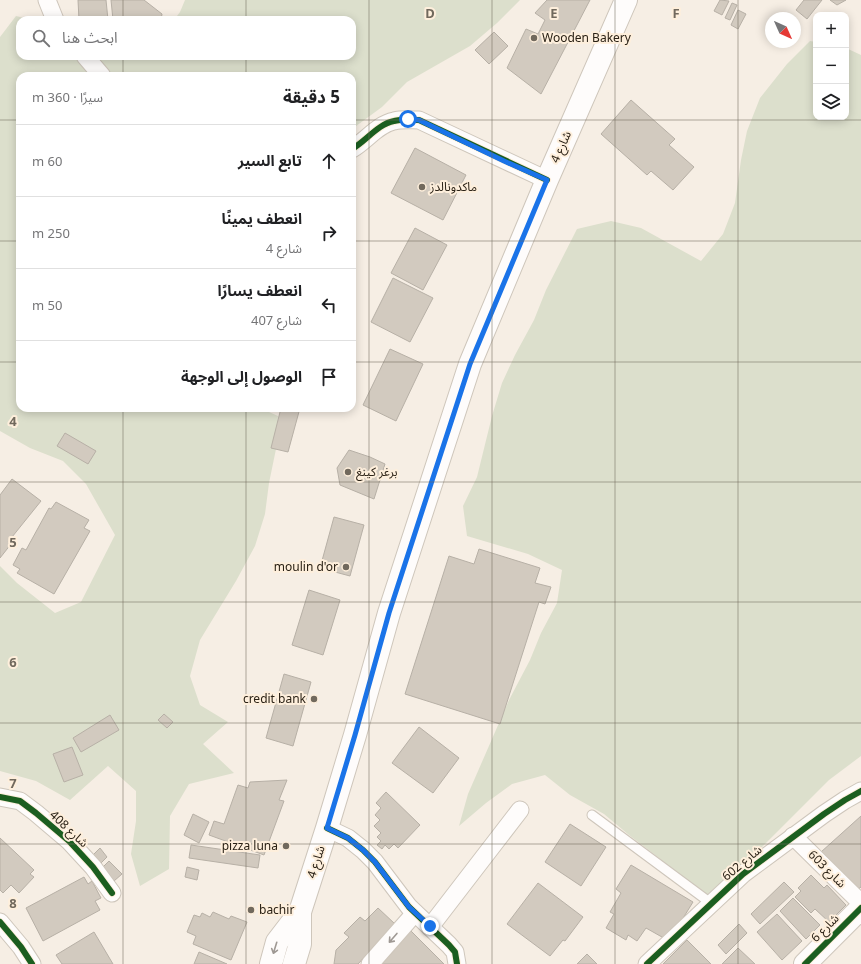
<!DOCTYPE html>
<html lang="ar">
<head>
<meta charset="utf-8">
<style>
  body { margin:0; font-family:"Noto Sans","Noto Sans Arabic",sans-serif; background:#f2f2f2; color:#202124; direction:rtl }
  .controls { position:absolute; right:12px; top:12px; display:grid; overflow:hidden; border-radius:8px; box-shadow:0 2px 10px #0003 }
  .controls button { width:36px; height:36px; display:grid; place-items:center; padding:0; border:0; border-bottom:1px solid #e0e0e0; background:#fff; color:#202124; font:20px sans-serif }
  .compass { position:absolute; left:765px; top:12px; width:36px; height:36px; border-radius:50%; background:#fff; box-shadow:0 2px 10px #0003; rotate:135deg }
  .stop { position:absolute; width:12px; height:12px; margin:-9px; border:3px solid #1a73e8; border-radius:50%; background:#fff }
  .stop.end { background:#1a73e8; border-color:#fff; box-shadow:0 1px 4px #0008 }
  .list { margin:0; padding:0; list-style:none }
  h2 { display:flex; justify-content:space-between; align-items:center; height:52px; margin:0; padding:0 16px; font-size:17px }
  h2 small { font-size:13px; font-weight:400; color:#757577 }
  .list li { display:grid; grid-template-columns:26px 1fr auto; gap:12px; align-items:center; box-sizing:border-box; height:72px; padding:0 16px; border-top:1px solid #e0e0e0 }
  .list b { display:block; font-size:15px; white-space:nowrap }
  .list p { margin:0; font-size:13px; white-space:nowrap; color:#757577 }
  .list em { font-size:13px; font-style:normal; color:#757577 }
  .icon { flex:none; width:22px; height:22px; fill:none; stroke:currentColor; stroke-width:2; stroke-linecap:round; stroke-linejoin:round }
  .map { position:relative; flex:none; width:861px; height:964px; overflow:hidden; direction:ltr }
  .search { position:absolute; background:#fff; box-shadow:0 2px 10px #0003; left:16px; top:16px; width:340px; height:44px; display:flex; align-items:center; gap:10px; box-sizing:border-box; padding:0 14px; border-radius:12px; color:#757577; font-size:15px }
  .panel { position:absolute; background:#fff; box-shadow:0 2px 10px #0003; left:16px; top:72px; width:340px; height:340px; border-radius:12px; direction:rtl }
  .map>svg:first-child { display:block }
</style>
</head>
<body>
<div class="map">
<svg width="861" height="964" viewBox="0 0 861 964">
  <rect width="100%" height="100%" fill="#f6eee4"/>
  <!-- green -->
  <g fill="#dcdfcc">
    <path d="M185,0h335l-23,23 -27,23 -63,36 -25,25 -30,22v-53h-332v332h240l18,8 -2,33 -7,34 -4,31 -10,32 -19,35 -36,59 -10,36 10,29 28,17 -25,22 31,29 -45,11 -19,32 -1,53 -29,17 -9,-32 5,-33v-30l-28,-25 -38,34 -34,-19 -36,-10v-205l17,17 38,30 26,-11 34,-67 -29,-51 -23,-23 -33,-13 -30,-17v-394l16,-21 16,4h-12v36h332v-36h-178l6,-8z"/>
    <path d="M810,41l6,1v75h30v-69l15,7v701l-32,24 -118,118 -27,-15 -25,-25 -30,-23 -25,-21 -34,-19 -25,-20 -33,9 -26,19 -27,23 9,-32 41,-94 21,-40 11,-27 16,-30 5,-33 -34,-16 -61,-18 -4,-30 14,-29 15,-61 10,-33 13,-28 19,-35 12,-30 31,-61 34,-8 30,7 60,33 22,-27 12,-31 6,-43 6,-29 13,-33 27,-34z"/>
  </g>
  <!-- building -->
  <g fill="#d2cabf" stroke="#b7b0a6">
    <path d="M78,0h28l2,20h-29z"/>
    <path d="M111,0h33l18,14 -1,6h-48z"/>
    <path d="M547,0h43l-49,94 -34,-26 19,-39 12,5 7,-14 -10,-7z"/>
    <path d="M720,0l9,1 -7,14 -8,-4z"/>
    <path d="M804,0h18l-15,19 -11,-9z"/>
    <path d="M830,0h16l-9,5z"/>
    <path d="M732,3l5,2 -7,15 -5,-2z"/>
    <path d="M738,10l8,4 -8,15 -7,-4z"/>
    <path d="M494,32l14,14 -19,18 -14,-14z"/>
    <path d="M631,100l44,39 -6,6 25,22 -21,23 -22,-19 -4,4 -46,-41z"/>
    <path d="M415,148l51,27 -23,45 -52,-27z"/>
    <path d="M415,228l32,17 -24,45 -32,-17z"/>
    <path d="M393,278l40,20 -23,44 -39,-20z"/>
    <path d="M390,349l33,15 -27,57 -33,-16z"/>
    <path d="M281,408h19l-12,44 -17,-4z"/>
    <path d="M65,433l31,18 -8,13 -31,-18z"/>
    <path d="M349,450l21,7 15,7 -11,35 -34,-14 -3,-17z"/>
    <path d="M12,479l29,22 -33,41 3,2 -11,14v-63z"/>
    <path d="M56,502l33,18 -5,8 6,3 -36,63 -37,-21 3,-4 -7,-4 9,-17 4,2 23,-42 2,1z"/>
    <path d="M334,517l30,8 -14,51 -30,-8z"/>
    <path d="M479,549l61,19 -5,15 16,4 -6,17 -6,-2 -39,122 -95,-30 44,-138 25,8z"/>
    <path d="M309,590l31,10 -17,55 -31,-10z"/>
    <path d="M284,674l27,8 -18,64 -27,-8z"/>
    <path d="M164,714l9,8 -6,6 -9,-8z"/>
    <path d="M110,715l9,15 -38,22 -8,-14z"/>
    <path d="M419,727l40,31 -26,35 -41,-30z"/>
    <path d="M72,747l11,28 -19,7 -11,-28z"/>
    <path d="M287,780l-8,20 5,1 -20,54 -55,-20 5,-14 10,3 14,-39 10,3 2,-6z"/>
    <path d="M386,792l34,33 -22,23 -4,-4 -5,5 -4,-4 -3,4 -5,-4 4,-4 -4,-4 4,-4 -7,-7 6,-6 -5,-5 6,-7 -5,-5z"/>
    <path d="M193,814l16,8 -10,21 -15,-8z"/>
    <path d="M861,816v71l-5,4 -35,-39z"/>
    <path d="M570,824l36,23 -25,39 -36,-24z"/>
    <path d="M0,838l34,32 -4,4 4,3 -15,16 -8,-8 -8,8 -3,-3z"/>
    <path d="M191,845l69,10 -2,13 -69,-10z"/>
    <path d="M100,848l7,9 -6,6 -8,-8z"/>
    <path d="M109,861l13,13 -8,7 -13,-12z"/>
    <path d="M631,865l62,37 -24,39 -23,-13 -9,13 -9,-6 -2,5 -20,-12 8,-14 -4,-2 11,-19 -5,-4z"/>
    <path d="M187,867l12,3 -2,10 -12,-3z"/>
    <path d="M811,875l13,13 3,-3 19,20 -17,17 -14,-13 -4,4 -16,-16 6,-6 -3,-3z"/>
    <path d="M84,877l4,7 4,-3 9,17 -6,3 5,9 -57,31 -17,-33z"/>
    <path d="M784,882l10,10 -34,32 -9,-10z"/>
    <path d="M538,883l45,34 -18,24 -2,-1 -13,16 -43,-32z"/>
    <path d="M793,898l27,27 -14,14 -26,-28z"/>
    <path d="M378,908l17,16 -37,40h-24l2,-14 13,-13 -5,-4 16,-16 5,4z"/>
    <path d="M213,912l16,7 2,-3 16,6 -16,38 -38,-16 3,-8 -9,-4 7,-17 6,2 2,-4 8,4z"/>
    <path d="M777,914l25,27 -20,19 -25,-28z"/>
    <path d="M739,924l8,9 -21,21 -8,-9z"/>
    <path d="M409,929l35,35h-69z"/>
    <path d="M94,932l19,32h-51l-6,-9z"/>
    <path d="M687,940l24,24h-48z"/>
    <path d="M738,948l17,16h-33z"/>
    <path d="M199,952l28,12h-33z"/>
    <path d="M587,954l10,10h-20z"/>
  </g>
  <g fill="none" stroke-linecap="round" stroke-linejoin="round">
    <defs>
      <path id="service" d="M592,815l120,89"/>
      <g id="minor">
        <path d="M47,0l8,20"/>
        <path d="M85,56l17,20"/>
        <path d="M352,149c14,-8 26,-25 42,-28 8,-2 17,-1 25,-1l128,60"/>
        <path d="M0,797l20,4 16,12 33,28 24,26 19,26"/>
        <path d="M327,828l21,10 15,12 12,12 34,45 40,38 6,7 2,12"/>
        <path d="M793,836l68,67"/>
        <path d="M0,922l21,25 11,17"/>
        <path d="M430,927l90,-117"/>
        <path d="M370,964l45,-51"/>
        <path d="M647,964l96,-90 81,-60 21,-14 16,-9"/>
      </g>
      <path id="tertiary" d="M805,964l56,-56"/>
      <g id="secondary">
        <path d="M271,964l6,-22 23,-30"/>
        <path d="M294,964l6,-20v-32l27,-84 28,-93 34,-122 81,-249 77,-184 79,-180"/>
      </g>
    </defs>
    <!-- service casing -->
    <use href="#service" stroke="#cec6bb" stroke-width="11"/>
    <!-- minor casing -->
    <use href="#minor" stroke="#cec6bb" stroke-width="19"/>
    <!-- tertiary casing -->
    <use href="#tertiary" stroke="#cec6bb" stroke-width="24"/>
    <!-- secondary casing -->
    <use href="#secondary" stroke="#cec6bb" stroke-width="24"/>
    <!-- service -->
    <use href="#service" stroke="#fefcfb" stroke-width="9"/>
    <!-- minor -->
    <use href="#minor" stroke="#fefcfb" stroke-width="17"/>
    <!-- tertiary -->
    <use href="#tertiary" stroke="#fefcfb" stroke-width="22"/>
    <!-- secondary -->
    <use href="#secondary" stroke="#fefcfb" stroke-width="22"/>
    <defs>
      <g id="cycleway">
        <path d="M352,149c14,-8 26,-25 42,-28 8,-2 17,-1 25,-1l128,60"/>
        <path d="M0,797l20,4 16,12 33,28 24,26 19,26"/>
        <path d="M327,828l21,10 15,12 12,12 34,45 40,38 6,7 2,12"/>
        <path d="M0,922l21,25 11,17"/>
        <path d="M647,964l96,-90 81,-60 21,-14 16,-9"/>
        <path d="M805,964l56,-56"/>
      </g>
    </defs>
    <!-- cycleway casing -->
    <use href="#cycleway" stroke="#feefdc" stroke-width="8"/>
    <!-- cycleway -->
    <use href="#cycleway" stroke="#1b5e20" stroke-width="6"/>
  </g>
  <!-- one-way arrows -->
  <defs><path id="oneway-shaft" d="M-6 0H5M1.5-3L5.5 0L1.5 3" fill="none" stroke-width="1.6" stroke-linecap="round" stroke-linejoin="round"/></defs>
  <g stroke="#9f9994">
    <use href="#oneway-shaft" transform="translate(393 938) rotate(131)"/>
    <use href="#oneway-shaft" transform="translate(275 948) rotate(107)"/>
  </g>
  <g fill="none" stroke-linecap="round" stroke-linejoin="round">
    <!-- route -->
    <path stroke="#1a73e8" stroke-width="5" d="M408,119l11,1 85,41 43,19 -77,184 -81,249 -34,122 -28,93 21,10 15,12 12,12 34,45 21,19"/>
  </g>
  <!-- grid -->
  <path fill="none" stroke="#71695d" stroke-width="1" stroke-opacity="0.55" d="M123,0v20M246,0v20M369,0v964M492,0v964M615,0v964M738,0v964M123,56v20M246,56v20M0,120h20M352,120h509M0,241h20M352,241h509M0,362h20M352,362h509M123,408v556M246,408v556M0,482h861M0,602h861M0,723h861M0,844h861"/>
  <!-- markers -->
  <g fill="#71695d" stroke="#feefdc" stroke-width="1.5">
    <circle cx="534" cy="38" r="4"/>
    <circle cx="422" cy="187" r="4"/>
    <circle cx="348" cy="472" r="4"/>
    <circle cx="346" cy="567" r="4"/>
    <circle cx="314" cy="699" r="4"/>
    <circle cx="286" cy="846" r="4"/>
    <circle cx="251" cy="910" r="4"/>
  </g>
  <g text-anchor="middle" stroke-width="4" stroke-linejoin="round" paint-order="stroke">
    <!-- poi labels -->
    <g font-size="12" fill="#2a2115" stroke="#feefdc" text-anchor="start">
      <text x="542" y="42">Wooden Bakery</text>
      <text x="430" y="191">ماكدونالدز</text>
      <text x="356" y="476">برغر كينغ</text>
      <text x="338" y="571" text-anchor="end">moulin d'or</text>
      <text x="306" y="703" text-anchor="end">credit bank</text>
      <text x="278" y="850" text-anchor="end">pizza luna</text>
      <text x="259" y="914">bachir</text>
    </g>
    <!-- street labels -->
    <g font-size="12" fill="#2a2115" stroke="#feefdc">
      <text transform="translate(561 147) rotate(-66)" y="4">شارع 4</text>
      <text transform="translate(69 829) rotate(43)" y="4">شارع 408</text>
      <text transform="translate(316 862) rotate(-72)" y="4">شارع 4</text>
      <text transform="translate(742 863) rotate(-40)" y="4">شارع 602</text>
      <text transform="translate(827 869) rotate(45)" y="4">شارع 603</text>
      <text transform="translate(825 928) rotate(-45)" y="4">شارع 6</text>
    </g>
  </g>
  <g font-size="13" text-anchor="middle" font-weight="bold" fill="#71695d" stroke="#feefdc" stroke-width="4" stroke-linejoin="round" paint-order="stroke">
    <text x="430" y="18">D</text>
    <text x="554" y="18">E</text>
    <text x="676" y="18">F</text>
    <text x="13" y="426">4</text>
    <text x="13" y="547">5</text>
    <text x="13" y="667">6</text>
    <text x="13" y="788">7</text>
    <text x="13" y="908">8</text>
  </g>
</svg>
<div class="controls">
<button>+</button>
<button>−</button>
<button><svg class="icon" aria-label="layers" viewBox="0 0 24 24"><path d="M12 4l9 5-9 5-9-5zM3 14l9 5 9-5"/></svg></button>
</div>
<svg class="compass" viewBox="-18 -18 36 36"><path d="M0-13l5 13h-10z" fill="#e53935"/><path d="M0 13l5-13h-10z" fill="#757577"/></svg>
<div class="stop" style="left:408px;top:119px"></div>
<div class="stop end" style="left:430px;top:926px"></div>
<div class="search"><svg class="icon" aria-label="search" viewBox="0 0 24 24"><circle cx="10" cy="10" r="6"/><path d="M15 15l6 6"/></svg>ابحث هنا</div>
<section class="panel">
<h2>5 دقيقة<small>سيرًا · 360 m</small></h2>
<ul class="list">
<li><svg class="icon" aria-label="ahead" viewBox="0 0 24 24"><path d="M12 20V5M6 11l6-6 6 6"/></svg><div><b>تابع السير</b></div><em>60 m</em></li>
<li><svg class="icon" aria-label="right" viewBox="0 0 24 24"><path d="M7 20v-9h11M14 6l5 5-5 5"/></svg><div><b>انعطف يمينًا</b><p>شارع 4</p></div><em>250 m</em></li>
<li><svg class="icon" aria-label="left" viewBox="0 0 24 24"><path d="M17 20v-9H6M10 6l-5 5 5 5"/></svg><div><b>انعطف يسارًا</b><p>شارع 407</p></div><em>50 m</em></li>
<li><svg class="icon" aria-label="arrive" viewBox="0 0 24 24"><path d="M6 21V4h12l-3 4 3 4H6"/></svg><div><b>الوصول إلى الوجهة</b></div></li>
</ul>
</section>
</div>
</body>
</html>
